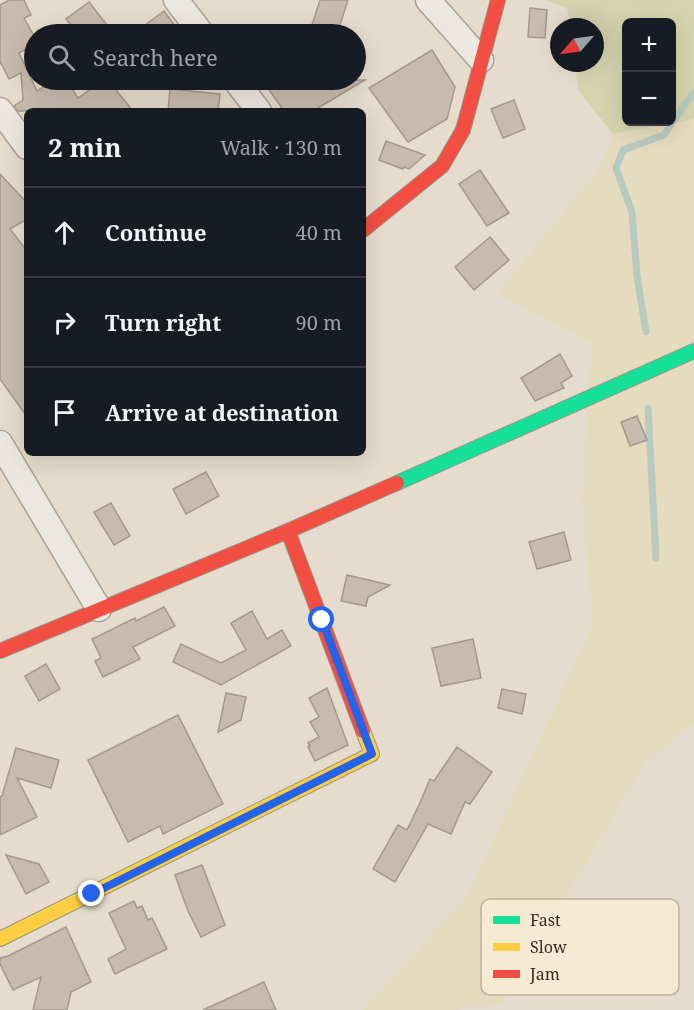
<!DOCTYPE html>
<html lang="en">
<head>
<meta charset="utf-8">
<style>
  body { margin:0; font-family:"Noto Serif",serif; background:#20242c; color:#f1f3f6 }
  .controls { position:absolute; right:18px; top:18px; display:grid; overflow:hidden; border-radius:9px; box-shadow:0 6px 24px #0002 }
  .controls button { width:54px; height:54px; display:grid; place-items:center; padding:0; border:0; border-bottom:2px solid #363941; background:#171b24; color:#f1f3f6; font:30px sans-serif }
  .compass { position:absolute; left:550px; top:18px; width:54px; height:54px; border-radius:50%; background:#171b24; box-shadow:0 6px 24px #0002; rotate:242deg }
  .stop { position:absolute; width:18px; height:18px; margin:-14px; border:4px solid #2563eb; border-radius:50%; background:#fff }
  .stop.end { background:#2563eb; border-color:#fff; box-shadow:0 2px 6px #0008 }
  .list { margin:0; padding:0; list-style:none }
  h2 { display:flex; justify-content:space-between; align-items:center; height:78px; margin:0; padding:0 24px; font-size:26px }
  h2 small { font-size:20px; font-weight:400; color:#9ea1a6 }
  .list li { display:grid; grid-template-columns:39px 1fr auto; gap:18px; align-items:center; box-sizing:border-box; height:90px; padding:0 24px; border-top:2px solid #363941 }
  .list b { display:block; font-size:22px; white-space:nowrap }
  .list em { font-size:20px; font-style:normal; color:#9ea1a6 }
  .icon { flex:none; width:33px; height:33px; fill:none; stroke:currentColor; stroke-width:2; stroke-linecap:round; stroke-linejoin:round }
  .map { position:relative; flex:none; width:694px; height:1010px; overflow:hidden }
  .search { position:absolute; background:#171b24; box-shadow:0 6px 24px #0002; left:24px; top:24px; width:342px; height:66px; display:flex; align-items:center; gap:15px; box-sizing:border-box; padding:0 21px; border-radius:33px; color:#9ea1a6; font-size:22px }
  .panel { position:absolute; background:#171b24; box-shadow:0 6px 24px #0002; left:24px; top:108px; width:342px; height:348px; border-radius:9px }
  .map>svg:first-child { display:block }
</style>
</head>
<body>
<div class="map">
<svg width="694" height="1010" viewBox="0 0 694 1010">
  <rect width="100%" height="100%" fill="#e5dccd"/>
  <!-- farmland -->
  <path fill="#e5dbbe" d="M694,119v604l-50,41 -142,240 -39,4 -3,2h-98l104,-111 127,-274 -11,-127 10,-155 -94,-50 102,-125 13,-34z"/>
  <!-- green -->
  <path fill="#d6d4af" fill-rule="evenodd" d="M546,0h148v119l-81,15 -35,-44 -3,-27h20v-36h-25l-3,-19zM626,22h46v100h-46z"/>
  <g fill="none" stroke-linecap="round" stroke-linejoin="round">
    <!-- stream -->
    <g stroke="#b9cabe" stroke-width="7">
      <path d="M646,332l-9,-56 -5,-64 -16,-44 7,-18 41,-15 30,-43"/>
      <path d="M648,408l8,150"/>
    </g>
  </g>
  <!-- building -->
  <g fill="#c9baae" stroke="#a5988c" stroke-width="1.5">
    <path d="M9,0h15l7,15 -7,3 10,18v9l-15,8 18,38 17,-11h12l12,18 25,-18h5l25,31h-115l-4,-5 9,-6 -2,-27 -12,6 -8,-16 -1,1v-59z"/>
    <path d="M320,0h28l-11,34h-28z"/>
    <path d="M89,2l25,32h-36l-12,-15z"/>
    <path d="M530,8l17,2 -2,28 -17,-1z"/>
    <path d="M164,11l11,15 -12,8h-30z"/>
    <path d="M432,50l23,37 -8,32 -39,23 -39,-54z"/>
    <path d="M262,80h103l-52,31h-29z"/>
    <path d="M170,89l50,5 -2,17h-50z"/>
    <path d="M514,100l11,29 -22,9 -12,-29z"/>
    <path d="M386,141l39,14 -16,14 -5,-2 -1,2 -24,-9z"/>
    <path d="M480,170l29,43 -22,13 -28,-42z"/>
    <path d="M0,174l27,29v16l-17,10 17,22v166l-27,-38z"/>
    <path d="M490,237l19,23 -35,30 -19,-23z"/>
    <path d="M560,354l12,22 -11,7 3,5 -29,13 -14,-23z"/>
    <path d="M637,416l10,24 -17,6 -9,-24z"/>
    <path d="M206,472l13,24 -33,18 -13,-25z"/>
    <path d="M111,503l19,33 -16,9 -20,-33z"/>
    <path d="M564,532l7,28 -34,9 -8,-27z"/>
    <path d="M347,575l43,10 -22,12 -2,9 -25,-5z"/>
    <path d="M164,607l11,19 -42,21 7,12 -37,18 -8,-16 6,-3 -9,-19 43,-21 1,3z"/>
    <path d="M252,611l15,28 15,-9 9,16 -70,39 -48,-23 8,-18 40,19 25,-13 -15,-27z"/>
    <path d="M473,639l8,39 -40,8 -9,-38z"/>
    <path d="M46,664l14,25 -21,12 -14,-25z"/>
    <path d="M327,688l21,57 -33,16 -7,-14 2,-1 -2,-3 11,-6 -9,-15 9,-5 -10,-19z"/>
    <path d="M502,689l24,5 -4,20 -24,-6z"/>
    <path d="M226,693l20,4 -5,23 -23,12z"/>
    <path d="M178,715l45,89 -60,30 -3,-8 -32,16 -40,-82z"/>
    <path d="M457,747l35,25 -22,32 -5,-2 -14,32 -23,-10 -33,58 -22,-13 25,-44 9,5 12,-25 11,-26 4,2z"/>
    <path d="M16,748l43,12 -8,28 -34,-10 20,39 -37,18v-38l2,-1z"/>
    <path d="M6,855l33,9 10,18 -23,12z"/>
    <path d="M202,865l23,60 -24,12 -13,-26 -13,-36z"/>
    <path d="M134,901l3,7 5,-2 6,14 4,-2 15,31 -52,25 -7,-15 18,-10 -17,-36z"/>
    <path d="M66,927l25,55 -20,10 -4,18h-34l8,-33 -28,13 -13,-26v-6l8,-2z"/>
    <path d="M264,982l12,28h-73z"/>
  </g>
  <g fill="none" stroke-linecap="round" stroke-linejoin="round">
    <defs>
      <g id="street">
        <path d="M176,0l26,34"/>
        <path d="M428,0l53,60"/>
        <path d="M235,80l24,31"/>
        <path d="M0,110l27,37"/>
        <path d="M0,443l99,166"/>
      </g>
      <path id="fast" d="M397,483l297,-132"/>
      <path id="slow" d="M0,939l372,-185 -9,-23"/>
      <g id="jam">
        <path d="M363,230l79,-64 21,-36 35,-130"/>
        <path d="M288,531l75,200"/>
        <path d="M0,651l288,-120 109,-48"/>
      </g>
    </defs>
    <!-- street casing -->
    <use href="#street" stroke="#aaa297" stroke-width="27"/>
    <!-- fast casing -->
    <use href="#fast" stroke="#9a9186" stroke-width="16"/>
    <!-- slow casing -->
    <use href="#slow" stroke="#9a9186" stroke-width="16"/>
    <!-- jam casing -->
    <use href="#jam" stroke="#9a9186" stroke-width="16"/>
    <!-- street -->
    <use href="#street" stroke="#ede8df" stroke-width="24"/>
    <!-- fast -->
    <use href="#fast" stroke="#16e098" stroke-width="14"/>
    <!-- slow -->
    <use href="#slow" stroke="#ffcf43" stroke-width="14"/>
    <!-- jam -->
    <use href="#jam" stroke="#f24e42" stroke-width="14"/>
  </g>
  <g fill="none" stroke-linecap="round" stroke-linejoin="round">
    <!-- route -->
    <path stroke="#2563eb" stroke-width="8" d="M92,894l280,-140 -50,-134"/>
  </g>
  <!-- legend -->
  <rect x="481" y="899" width="198" height="96" rx="9" fill="#f6ead3" stroke="#bdb09d" stroke-width="1.5"/>
  <rect x="493" y="916" width="27" height="8" fill="#16e098"/>
  <rect x="493" y="943" width="27" height="8" fill="#ffcf43"/>
  <rect x="493" y="970" width="27" height="8" fill="#f24e42"/>
  <g font-size="16" fill="#392a1e">
    <text x="530" y="926">Fast</text>
    <text x="530" y="953">Slow</text>
    <text x="530" y="980">Jam</text>
  </g>
</svg>
<div class="controls">
<button>+</button>
<button>−</button>
</div>
<svg class="compass" viewBox="-18 -18 36 36"><path d="M0-13l5 13h-10z" fill="#e53935"/><path d="M0 13l5-13h-10z" fill="#9ea1a6"/></svg>
<div class="stop" style="left:322px;top:620px"></div>
<div class="stop end" style="left:92px;top:894px"></div>
<div class="search"><svg class="icon" aria-label="search" viewBox="0 0 24 24"><circle cx="10" cy="10" r="6"/><path d="M15 15l6 6"/></svg>Search here</div>
<section class="panel">
<h2>2 min<small>Walk · 130 m</small></h2>
<ul class="list">
<li><svg class="icon" aria-label="ahead" viewBox="0 0 24 24"><path d="M12 20V5M6 11l6-6 6 6"/></svg><div><b>Continue</b></div><em>40 m</em></li>
<li><svg class="icon" aria-label="right" viewBox="0 0 24 24"><path d="M7 20v-9h11M14 6l5 5-5 5"/></svg><div><b>Turn right</b></div><em>90 m</em></li>
<li><svg class="icon" aria-label="arrive" viewBox="0 0 24 24"><path d="M6 21V4h12l-3 4 3 4H6"/></svg><div><b>Arrive at destination</b></div></li>
</ul>
</section>
</div>
</body>
</html>
